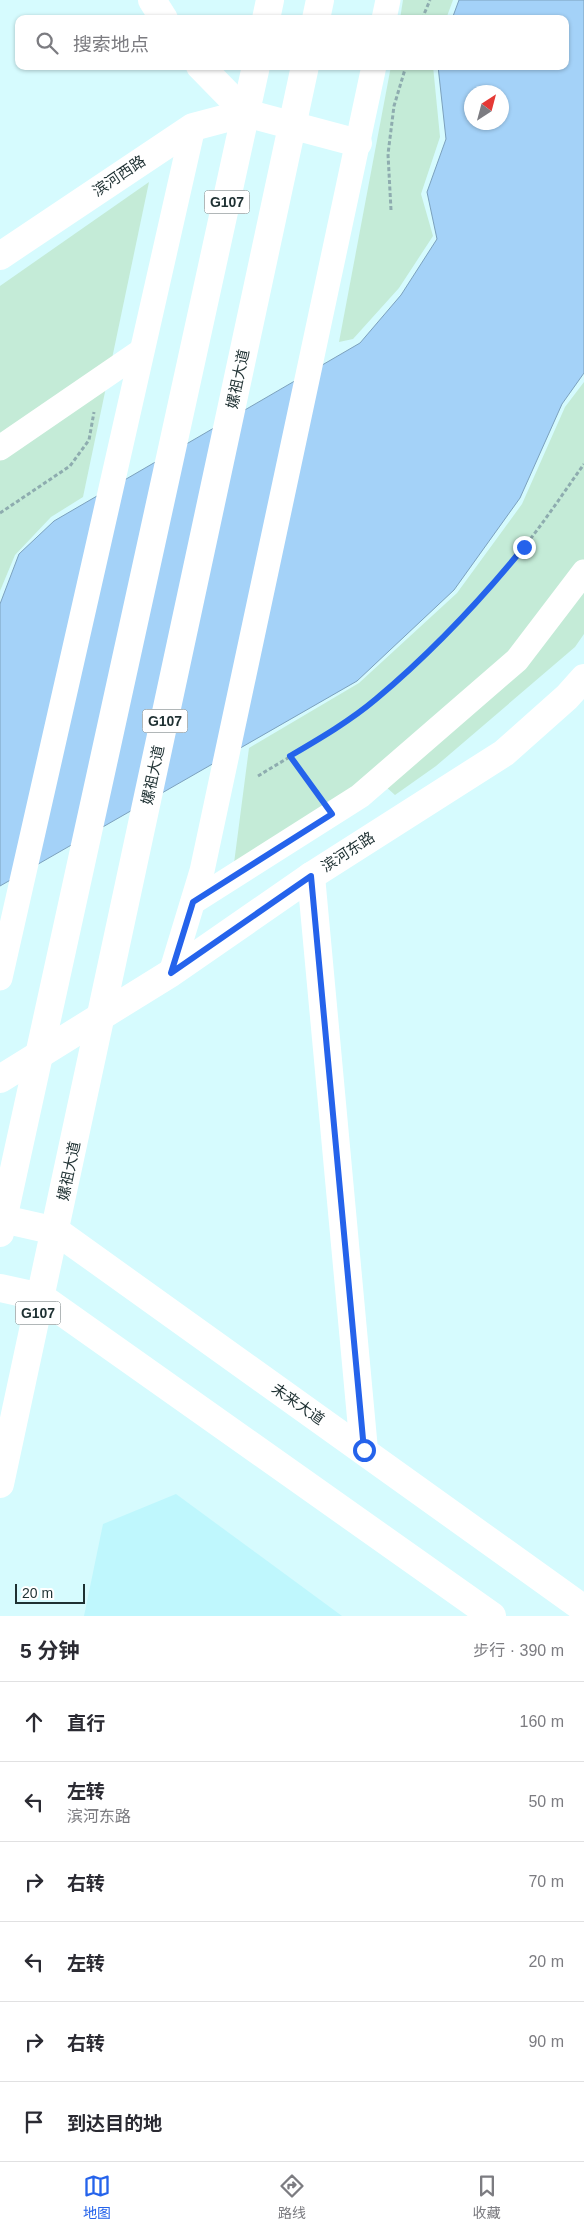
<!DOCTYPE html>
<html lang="zh">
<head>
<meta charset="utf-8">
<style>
  body { margin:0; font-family:Helvetica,"Noto Sans SC",sans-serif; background:#f7f7f7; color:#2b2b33 }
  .compass { position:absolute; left:464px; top:85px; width:45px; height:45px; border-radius:50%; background:#fff; box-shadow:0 1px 4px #0004; rotate:36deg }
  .scale { position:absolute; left:15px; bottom:12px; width:70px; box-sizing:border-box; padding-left:5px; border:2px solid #1e3032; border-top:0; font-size:14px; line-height:18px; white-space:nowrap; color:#1e3032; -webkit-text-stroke:4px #fff; paint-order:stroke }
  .stop { position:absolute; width:15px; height:15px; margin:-11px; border:4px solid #2563eb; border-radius:50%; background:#fff }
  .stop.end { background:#2563eb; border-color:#fff; box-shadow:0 1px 5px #0008 }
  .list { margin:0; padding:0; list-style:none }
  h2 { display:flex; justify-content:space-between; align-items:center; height:65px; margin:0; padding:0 20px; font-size:21px }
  h2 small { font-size:16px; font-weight:400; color:#7c7c81 }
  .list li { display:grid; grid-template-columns:32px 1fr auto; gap:15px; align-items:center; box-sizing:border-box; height:80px; padding:0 20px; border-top:1px solid #e1e1e2 }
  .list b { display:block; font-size:19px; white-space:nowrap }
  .list p { margin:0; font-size:16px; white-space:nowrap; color:#7c7c81 }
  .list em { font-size:16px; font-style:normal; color:#7c7c81 }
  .icon { flex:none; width:28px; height:28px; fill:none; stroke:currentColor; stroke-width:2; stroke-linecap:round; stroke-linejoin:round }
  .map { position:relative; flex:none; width:584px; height:1616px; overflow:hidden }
  .search { position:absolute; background:#fff; box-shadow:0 1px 4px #0004; left:15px; right:15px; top:15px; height:55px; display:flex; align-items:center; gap:12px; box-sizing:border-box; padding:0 18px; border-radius:10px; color:#7c7c81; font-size:19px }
  .sheet { height:545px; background:#fff }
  nav { display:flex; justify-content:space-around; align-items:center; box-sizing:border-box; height:70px; border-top:1px solid #e1e1e2; background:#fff; font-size:14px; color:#7c7c81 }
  nav a { display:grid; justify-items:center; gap:2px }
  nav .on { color:#2563eb }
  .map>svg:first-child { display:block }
</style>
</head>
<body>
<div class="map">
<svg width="584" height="1616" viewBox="0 0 584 1616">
  <rect width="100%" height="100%" fill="#d6fbfe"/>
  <!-- built -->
  <path fill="#bff7fd" d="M176,1494l166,122h-258l19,-92z"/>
  <!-- green -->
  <g fill="#c4ebd7">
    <path d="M403,0h50l-7,19h-46z"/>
    <path d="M391,66h42l7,71 -19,57 12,42 -34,52 -46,51 -14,3z"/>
    <path d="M149,182l-66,315 -32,20 -36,38 -15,36v-305z"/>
    <path d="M584,382v252l-9,13 -139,119 -41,29 -20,-18 -142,94 16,-123 110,-65 98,-90 65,-89 43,-97z"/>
  </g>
  <!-- water -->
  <path fill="#a4d2f8" stroke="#7ca1bd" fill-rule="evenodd" d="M459,0h125v373l-22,31 -42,94 -66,92 -97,91 -357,205v-282l19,-50 35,-33 306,-178 41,-48 36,-56 -10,-47 19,-53 -8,-73h127v-47h-113zM472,92h30v30h-30z"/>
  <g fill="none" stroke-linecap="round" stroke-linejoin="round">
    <!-- path -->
    <g stroke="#8eacaf" stroke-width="3" stroke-dasharray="4 2.5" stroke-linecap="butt">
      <path d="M422,19l8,-19"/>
      <path d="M391,210l-3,-56 6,-48 12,-40"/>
      <path d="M0,513l70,-47 19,-26 5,-28"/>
      <path d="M291,756l27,38"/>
      <path d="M258,776c39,-24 82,-47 118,-77 54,-45 104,-96 148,-152 21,-26 40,-55 60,-83"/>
    </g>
    <!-- minor -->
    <g stroke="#fff" stroke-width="25">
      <path d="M384,19l4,-19"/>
      <path d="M0,448l140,-96"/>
      <path d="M193,902l167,-106 157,-136 67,-88"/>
      <path d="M171,973l31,-102 172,-805"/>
      <path d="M0,978l193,-851"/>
    </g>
    <!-- tertiary -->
    <g stroke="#fff" stroke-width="28">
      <path d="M0,256l193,-129 53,-14"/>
      <path d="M311,876l53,574"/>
      <path d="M0,1079l171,-106 140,-97 193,-123 63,-56 17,-19"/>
    </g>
    <!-- secondary -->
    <g stroke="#fff" stroke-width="28">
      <path d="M152,0l12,19"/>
      <path d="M200,66l46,47 112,30"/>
      <path d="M3,1219l53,12 528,378"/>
      <path d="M0,1288l41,9 451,319"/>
    </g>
    <!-- trunk -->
    <g stroke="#fff" stroke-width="28">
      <path d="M266,19l4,-19"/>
      <path d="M316,19l4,-19"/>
      <path d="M0,1233l256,-1167"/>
      <path d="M0,1484l305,-1418"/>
    </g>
  </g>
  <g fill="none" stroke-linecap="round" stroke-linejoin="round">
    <!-- route -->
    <path stroke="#2563eb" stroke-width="6" d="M364,1450l-53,-574 -140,97 22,-71 139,-88 -42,-58c29,-17 60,-35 86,-57 55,-46 103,-97 148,-152"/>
  </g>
  <g text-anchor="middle" stroke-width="5" stroke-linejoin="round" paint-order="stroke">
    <!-- shield labels -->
    <g fill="#fff" stroke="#626e70" stroke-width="1">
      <rect x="204.5" y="190.5" width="45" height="23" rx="4"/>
      <rect x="142.5" y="709.5" width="45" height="23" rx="4"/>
      <rect x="15.5" y="1301.5" width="45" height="23" rx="4"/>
    </g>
    <g font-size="14" font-weight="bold" fill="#1e3032">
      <text x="227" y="207">G107</text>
      <text x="165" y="726">G107</text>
      <text x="38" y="1318">G107</text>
    </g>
    <!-- street labels -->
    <g font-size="15" fill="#1e3032" stroke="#fff">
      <text transform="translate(119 176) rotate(-34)" y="5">滨河西路</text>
      <text transform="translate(238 379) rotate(-78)" y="5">嫘祖大道</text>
      <text transform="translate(153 775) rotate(-78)" y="5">嫘祖大道</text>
      <text transform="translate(348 852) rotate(-33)" y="5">滨河东路</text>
      <text transform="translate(69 1171) rotate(-78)" y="5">嫘祖大道</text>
      <text transform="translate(298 1404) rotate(35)" y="5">未来大道</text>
    </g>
  </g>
</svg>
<svg class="compass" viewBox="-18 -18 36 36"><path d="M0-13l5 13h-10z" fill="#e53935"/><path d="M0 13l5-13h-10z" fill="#7c7c81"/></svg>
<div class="scale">20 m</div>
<div class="stop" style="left:364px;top:1450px"></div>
<div class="stop end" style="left:524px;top:547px"></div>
<div class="search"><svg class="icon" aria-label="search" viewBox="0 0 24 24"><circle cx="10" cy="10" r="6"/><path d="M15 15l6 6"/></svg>搜索地点</div>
</div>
<section class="sheet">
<h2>5 分钟<small>步行 · 390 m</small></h2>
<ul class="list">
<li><svg class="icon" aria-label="ahead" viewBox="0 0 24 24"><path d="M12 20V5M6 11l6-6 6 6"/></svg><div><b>直行</b></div><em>160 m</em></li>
<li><svg class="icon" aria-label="left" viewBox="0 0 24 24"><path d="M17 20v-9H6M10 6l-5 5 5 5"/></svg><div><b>左转</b><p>滨河东路</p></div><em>50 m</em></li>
<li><svg class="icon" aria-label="right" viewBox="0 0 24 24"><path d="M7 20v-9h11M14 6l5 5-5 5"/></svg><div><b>右转</b></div><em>70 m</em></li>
<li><svg class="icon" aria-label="left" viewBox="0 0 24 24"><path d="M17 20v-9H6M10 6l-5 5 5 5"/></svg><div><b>左转</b></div><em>20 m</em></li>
<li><svg class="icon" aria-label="right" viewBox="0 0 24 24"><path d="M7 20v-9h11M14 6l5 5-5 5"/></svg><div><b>右转</b></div><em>90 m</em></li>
<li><svg class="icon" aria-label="arrive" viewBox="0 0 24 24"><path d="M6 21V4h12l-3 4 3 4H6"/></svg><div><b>到达目的地</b></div></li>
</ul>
</section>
<nav>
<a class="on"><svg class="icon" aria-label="map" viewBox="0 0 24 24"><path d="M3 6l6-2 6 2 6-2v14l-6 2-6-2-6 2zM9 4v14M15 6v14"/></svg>地图</a>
<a><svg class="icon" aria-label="directions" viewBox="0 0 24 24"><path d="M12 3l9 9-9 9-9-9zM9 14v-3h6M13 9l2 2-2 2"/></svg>路线</a>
<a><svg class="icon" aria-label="saved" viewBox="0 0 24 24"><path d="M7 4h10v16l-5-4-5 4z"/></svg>收藏</a>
</nav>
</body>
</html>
